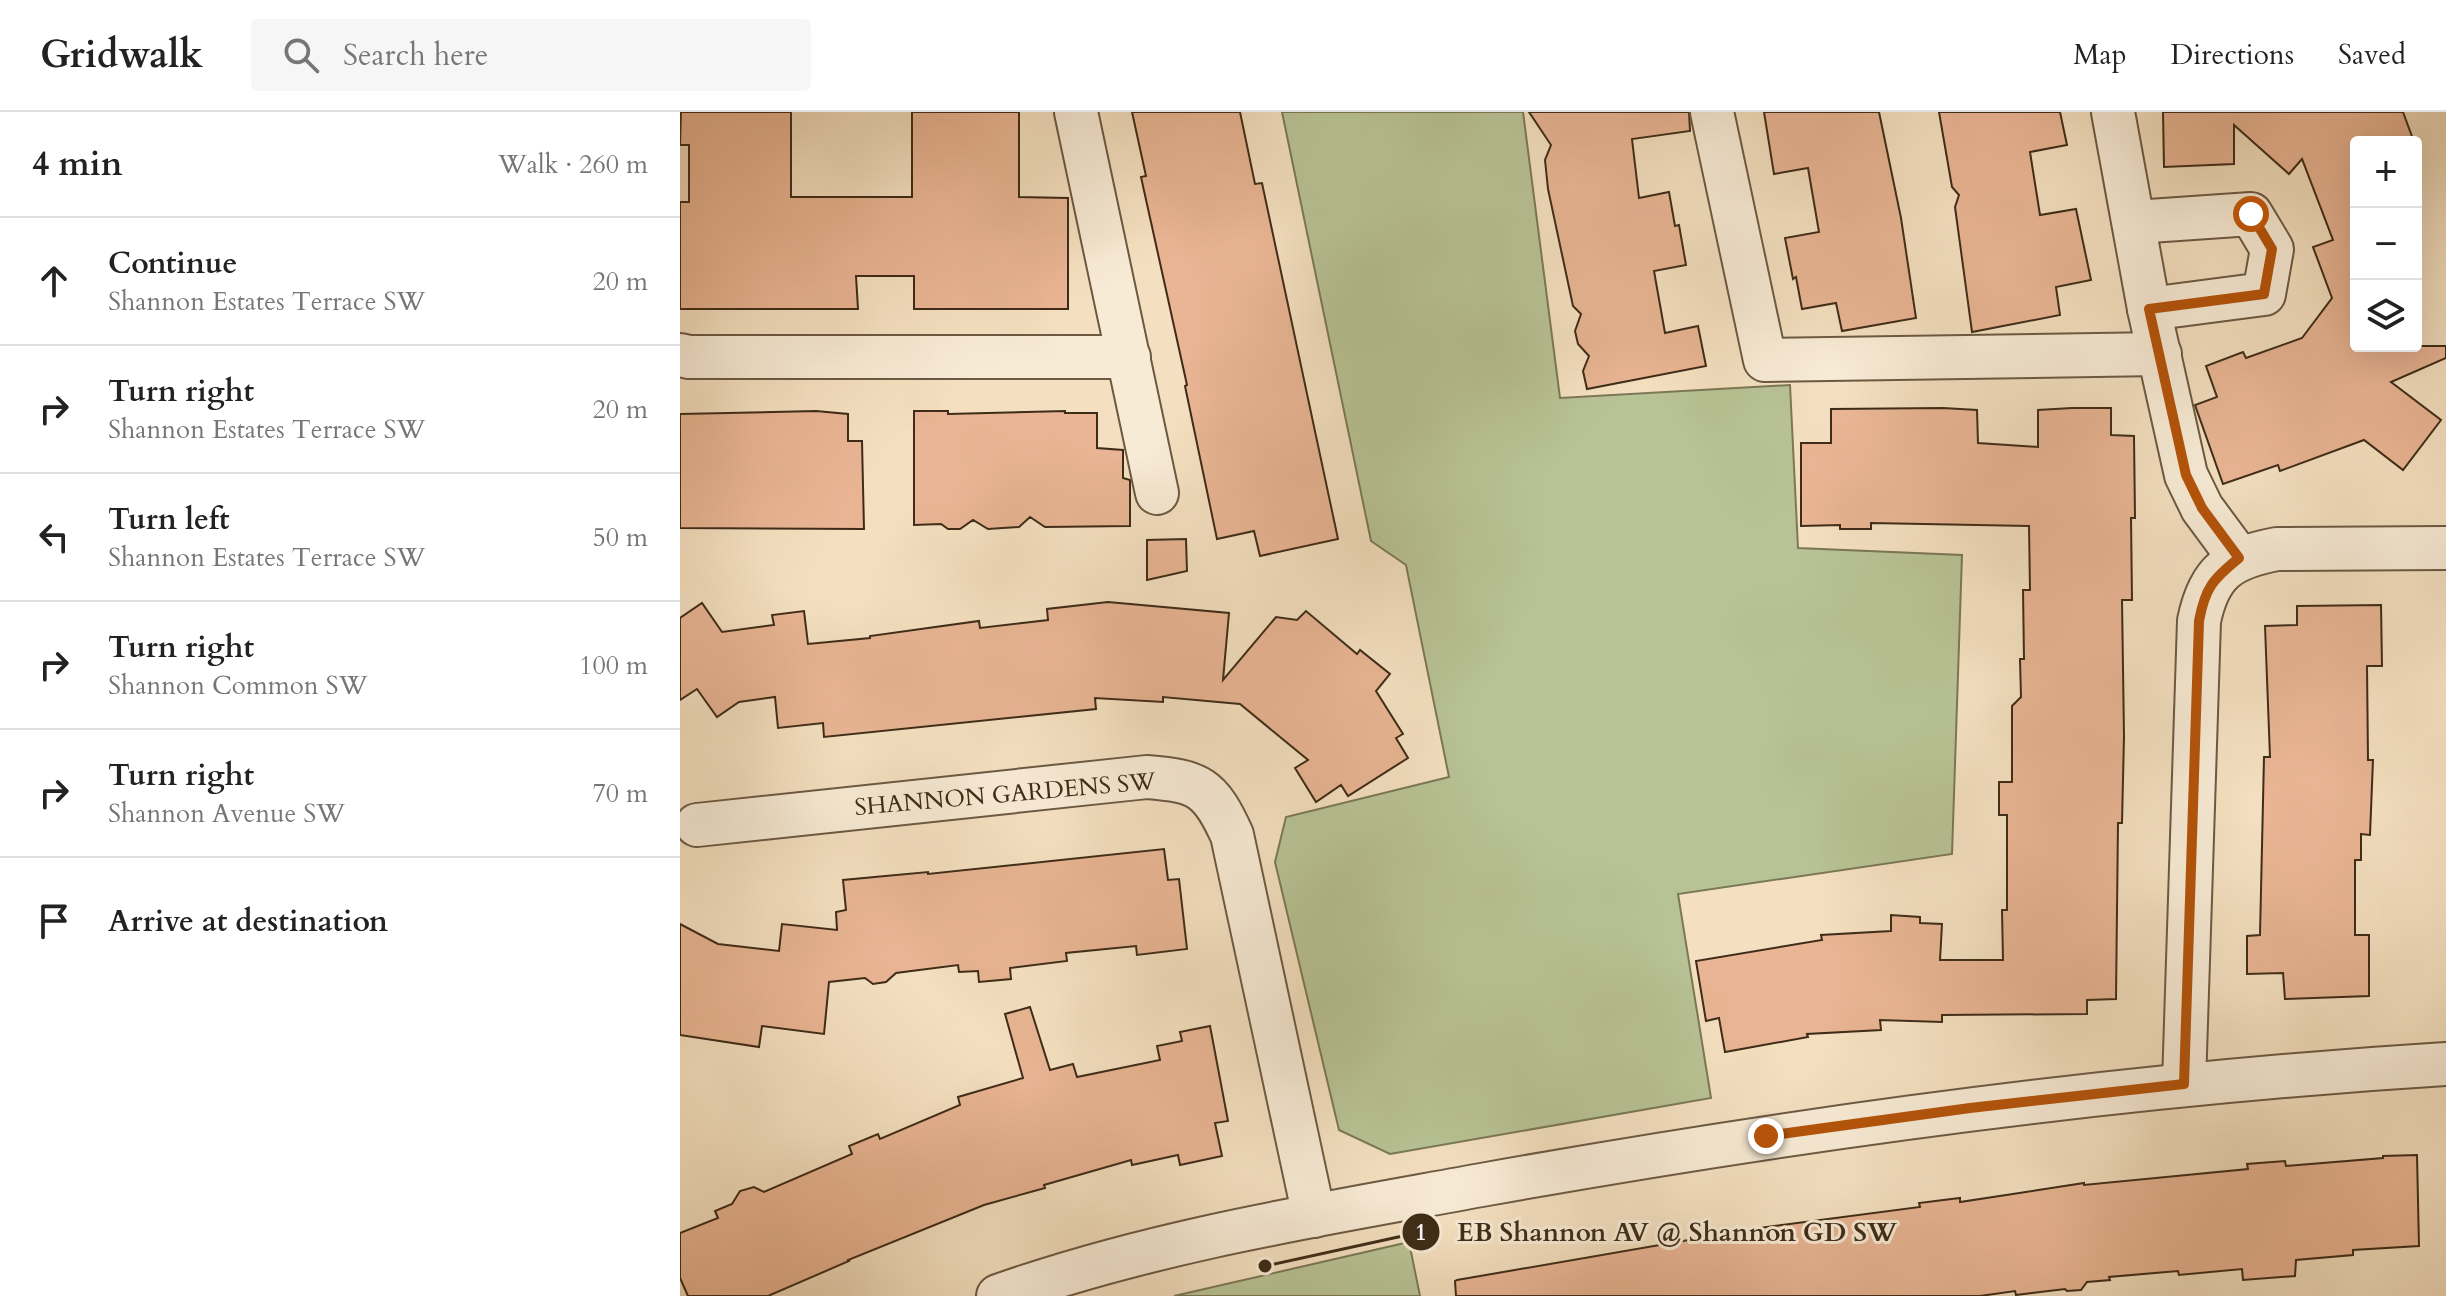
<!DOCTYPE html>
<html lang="en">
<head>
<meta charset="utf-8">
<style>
  body { margin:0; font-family:Cardo,serif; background:#f6f6f6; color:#222 }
  .controls { position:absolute; right:24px; top:24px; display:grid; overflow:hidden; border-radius:8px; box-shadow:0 8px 32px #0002 }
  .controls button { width:72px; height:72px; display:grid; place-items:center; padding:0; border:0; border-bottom:2px solid #e0e0e0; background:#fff; color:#222; font:40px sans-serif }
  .stop { position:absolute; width:24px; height:24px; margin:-18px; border:6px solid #b45309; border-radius:50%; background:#fff }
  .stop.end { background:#b45309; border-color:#fff; box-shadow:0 2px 8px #0008 }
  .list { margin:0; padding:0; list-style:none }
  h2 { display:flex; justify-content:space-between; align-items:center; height:104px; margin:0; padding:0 32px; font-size:34px }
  h2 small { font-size:26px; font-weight:400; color:#767676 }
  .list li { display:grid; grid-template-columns:52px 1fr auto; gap:24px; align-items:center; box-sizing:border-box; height:128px; padding:0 32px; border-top:2px solid #e0e0e0 }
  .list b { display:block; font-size:30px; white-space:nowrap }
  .list p { margin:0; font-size:26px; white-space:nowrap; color:#767676 }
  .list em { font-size:26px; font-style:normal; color:#767676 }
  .icon { flex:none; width:44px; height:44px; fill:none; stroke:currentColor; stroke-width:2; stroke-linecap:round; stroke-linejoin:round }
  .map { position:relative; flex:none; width:1766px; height:1184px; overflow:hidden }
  header { display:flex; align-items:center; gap:48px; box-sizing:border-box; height:112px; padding:0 40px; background:#fff; border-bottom:2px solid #e0e0e0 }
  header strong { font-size:38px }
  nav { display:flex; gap:44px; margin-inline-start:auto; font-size:28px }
  .search { width:560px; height:72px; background:#f6f6f6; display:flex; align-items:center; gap:20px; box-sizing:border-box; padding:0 28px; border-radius:8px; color:#767676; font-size:30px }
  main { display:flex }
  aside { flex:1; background:#fff }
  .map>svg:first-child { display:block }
</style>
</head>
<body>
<header>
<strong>Gridwalk</strong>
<div class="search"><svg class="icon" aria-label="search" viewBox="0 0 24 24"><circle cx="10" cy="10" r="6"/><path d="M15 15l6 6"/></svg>Search here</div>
<nav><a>Map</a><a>Directions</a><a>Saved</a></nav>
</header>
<main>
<aside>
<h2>4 min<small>Walk · 260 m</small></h2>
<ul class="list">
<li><svg class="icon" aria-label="ahead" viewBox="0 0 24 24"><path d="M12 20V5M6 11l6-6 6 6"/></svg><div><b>Continue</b><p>Shannon Estates Terrace SW</p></div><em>20 m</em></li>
<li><svg class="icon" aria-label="right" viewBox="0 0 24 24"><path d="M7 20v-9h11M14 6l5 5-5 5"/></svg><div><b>Turn right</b><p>Shannon Estates Terrace SW</p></div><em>20 m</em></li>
<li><svg class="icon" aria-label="left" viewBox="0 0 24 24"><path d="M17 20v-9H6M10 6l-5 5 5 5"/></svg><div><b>Turn left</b><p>Shannon Estates Terrace SW</p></div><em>50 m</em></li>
<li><svg class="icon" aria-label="right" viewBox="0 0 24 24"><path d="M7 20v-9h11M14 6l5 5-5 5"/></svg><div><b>Turn right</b><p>Shannon Common SW</p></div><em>100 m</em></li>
<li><svg class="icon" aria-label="right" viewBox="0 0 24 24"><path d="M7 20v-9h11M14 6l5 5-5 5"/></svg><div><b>Turn right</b><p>Shannon Avenue SW</p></div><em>70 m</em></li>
<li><svg class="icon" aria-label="arrive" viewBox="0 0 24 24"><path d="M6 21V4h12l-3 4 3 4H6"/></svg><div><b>Arrive at destination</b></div></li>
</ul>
</aside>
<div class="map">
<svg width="1766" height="1184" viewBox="0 0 1766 1184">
  <rect width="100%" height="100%" fill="#f4e0c0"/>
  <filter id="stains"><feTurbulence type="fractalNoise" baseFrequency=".0025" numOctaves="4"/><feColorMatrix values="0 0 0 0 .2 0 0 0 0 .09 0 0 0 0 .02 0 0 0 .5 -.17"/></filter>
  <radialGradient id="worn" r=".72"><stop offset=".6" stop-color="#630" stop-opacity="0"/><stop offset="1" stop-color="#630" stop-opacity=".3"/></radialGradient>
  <!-- green -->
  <g fill="#b8c395" stroke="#7b7856" stroke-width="2">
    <path d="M602,0h241l37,286 230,-13 8,163 164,7 -10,299 -274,40 33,204 -321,56 -51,-24 -64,-268 11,-45 163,-40 -43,-212 -35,-24z"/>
    <path d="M729,1130l11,54h-246z"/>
  </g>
  <!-- building -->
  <g fill="#e9b594" stroke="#3e2c18" stroke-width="2">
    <path d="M1,0h110v85h121v-85h107v85l49,1v111h-154v-33h-58l2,33h-178v-107h9v-57h-9z"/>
    <path d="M452,0h108l15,72 7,-1 76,356 -78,17 -6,-25 -37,8 -32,-153 2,-1 -46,-208 5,-1z"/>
    <path d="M849,0h160l1,19 -58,8 7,59 30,-6 6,34 4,-1 7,40 -32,6 11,62 33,-7 8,40 -119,23 -4,-18 6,-15 -11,-12 -3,-13 6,-17 -8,-8 -25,-117 -3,-29 6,-15z"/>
    <path d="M1084,0h115l22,106 15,100 -74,13 -6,-28 -34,6 -6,-32 -3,2 -8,-41 34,-6 -11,-64 -34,6z"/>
    <path d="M1259,0h121l7,33 -37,7 10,63 36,-6 15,71 -35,7 4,28 -88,17 -17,-125 4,-12 -7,-8z"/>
    <path d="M1483,0h240l11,30h-58v204h90v12l-55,24 50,38 -38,50 -39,-30 -84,31 -2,-6 -55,19 -28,-79 22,-8 -11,-31 37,-14 3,6 56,-20 30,-40 -19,-51 20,-7 -31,-81 -13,15 -55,-49v39l-70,3z"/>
    <path d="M1263,296l34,2 1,33 60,4v-37l34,-2h39v27l23,1 1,82h-4l1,82h-10l2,136 -2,87h-4l-2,176 -29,1v14l-145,1v7l-62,-2 1,10 -74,4 1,3 -83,15 -6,-34 -13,3 -10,-60 126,-21 -1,-5 70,-4v-16l29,2v6l22,1 -2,36h63l-1,-50h5v-95h-8v-33h13v-76l9,-9 -1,-38h4l-1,-69h7l-1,-64 -158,-3v6h-31v-4l-39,1v-83h30v-34z"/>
    <path d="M136,299l32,3v27h14l2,88 -184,-1v-114z"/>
    <path d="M234,299h34v3l117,-3v2h32v35l26,2v28l7,2v46l-85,1 -15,-10 -11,10 -31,2 -15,-9 -13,9h-12l-7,-5 -27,1z"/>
    <path d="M506,427l1,32 -40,9v-40z"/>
    <path d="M428,490l121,11 -6,67 53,-63 21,3 9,-9 51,43 3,-4 30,24 -14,17 27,43 -7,4 12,20 -60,38 -7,-11 -25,17 -21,-34 13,-8 -68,-56 -77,-7v5l-68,-4 1,11 -272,28 -1,-14 -45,5 -3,-31 -36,5 -22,15 -20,-28 -17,11v-82l22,-15 20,29 52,-7 -2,-10 32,-4 4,33 62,-6v-2l109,-15 1,7 68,-8 -1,-11z"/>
    <path d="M1701,493l1,61h-15l1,94h5l-3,75 -9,-1v26h-6v75h14v61l-84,3 -2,-26 -36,1v-38l13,-1 4,-178h6l-5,-131 32,-1v-19z"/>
    <path d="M484,737l4,31 11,-1 8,70 -50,6 -1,-9 -70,7 1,8 -57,7 1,11 -32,3 -1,-11 -19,1 -1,-7 -62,8 -10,9 -13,2 -8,-6 -36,4 -5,52 -62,-8 -3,21 -79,-12v-111l38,20 61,7 3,-27 55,6 -1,-18 10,-2 -3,-30 85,-8v2z"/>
    <path d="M350,895l20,63 23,-6 4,13 83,-17 -3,-14 25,-5 -2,-9 30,-6 18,95 -13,2 7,33 -42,9 -2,-10 -46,10 -1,-5 -87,25 1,3 -61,17 -136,55 1,1 -81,35h-80l-8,-18v-45l38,-15 -3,-7 17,-7 8,-13 14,-4 10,5 88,-38 -3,-8 29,-12 2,5 80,-34 -2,-8 65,-19 -18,-64z"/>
    <path d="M1737,1043l2,91 -66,4v5l-57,5 -1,16 -52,4 -1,-11 -63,6 -1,-4 -69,6 1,3 -23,2 -6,8 -14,1 -2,-2 -49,6 -1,-4 -35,5h-524l-1,-15 2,-1 295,-51 168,-22 -1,-4 41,-5v4l124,-19v2l164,-16 -1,-5 38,-3 1,5 97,-8v-2z"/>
  </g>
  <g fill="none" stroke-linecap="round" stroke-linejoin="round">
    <defs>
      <g id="minor">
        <path d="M396,0l81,381"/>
        <path d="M1032,0l53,248 395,-6"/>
        <path d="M1433,0l36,197 37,166 16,33 37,50"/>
        <path d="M1455,110l116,-8 21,35 -8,45 -115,15"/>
        <path d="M0,243l9,2h440"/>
        <path d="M17,713l450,-48c52,4 63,10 85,58l82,381"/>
        <path d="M1504,972l15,-463c10,-49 30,-63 78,-72l169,-1"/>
        <path d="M318,1184c158,-56 325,-82 489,-112 319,-57 635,-100 959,-120"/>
      </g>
    </defs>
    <!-- minor casing -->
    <use href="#minor" stroke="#6c5942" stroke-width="46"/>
    <!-- minor -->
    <use href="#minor" stroke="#f8ebd6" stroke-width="42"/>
  </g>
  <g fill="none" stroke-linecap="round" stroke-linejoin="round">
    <!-- route -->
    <path stroke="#b45309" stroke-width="10" d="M1086,1024l204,-28 214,-24 15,-463c6,-33 14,-42 40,-63l-37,-50 -16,-33 -37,-166 115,-15 8,-45 -21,-35"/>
  </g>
  <g text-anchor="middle" stroke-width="6" stroke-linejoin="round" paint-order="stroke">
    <!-- street labels -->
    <g font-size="24" fill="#3e2c18" stroke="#f8ebd6">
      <text transform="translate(325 682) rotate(-5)" y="8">SHANNON GARDENS SW</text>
    </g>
  </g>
  <!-- callouts -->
  <path fill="none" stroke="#3e2c18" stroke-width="3" d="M585 1154L741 1120"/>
  <g fill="#3e2c18" stroke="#f8ebd6" stroke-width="3">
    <circle cx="585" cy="1154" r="8"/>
    <circle cx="741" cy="1120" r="20"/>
  </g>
  <g font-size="24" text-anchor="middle" font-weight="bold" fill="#fff">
    <text x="741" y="1128">1</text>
  </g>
  <g font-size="26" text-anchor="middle" font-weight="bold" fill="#3e2c18" stroke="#f8ebd6" stroke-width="6" stroke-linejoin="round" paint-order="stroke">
    <text x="997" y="1129">EB Shannon AV @ Shannon GD SW</text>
  </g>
  <rect width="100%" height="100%" filter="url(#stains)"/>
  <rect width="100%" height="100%" fill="url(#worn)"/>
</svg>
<div class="controls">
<button>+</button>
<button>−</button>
<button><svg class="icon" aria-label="layers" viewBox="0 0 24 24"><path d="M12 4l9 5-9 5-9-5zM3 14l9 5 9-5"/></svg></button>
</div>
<div class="stop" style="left:1571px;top:102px"></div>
<div class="stop end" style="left:1086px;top:1024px"></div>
</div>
</main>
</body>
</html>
